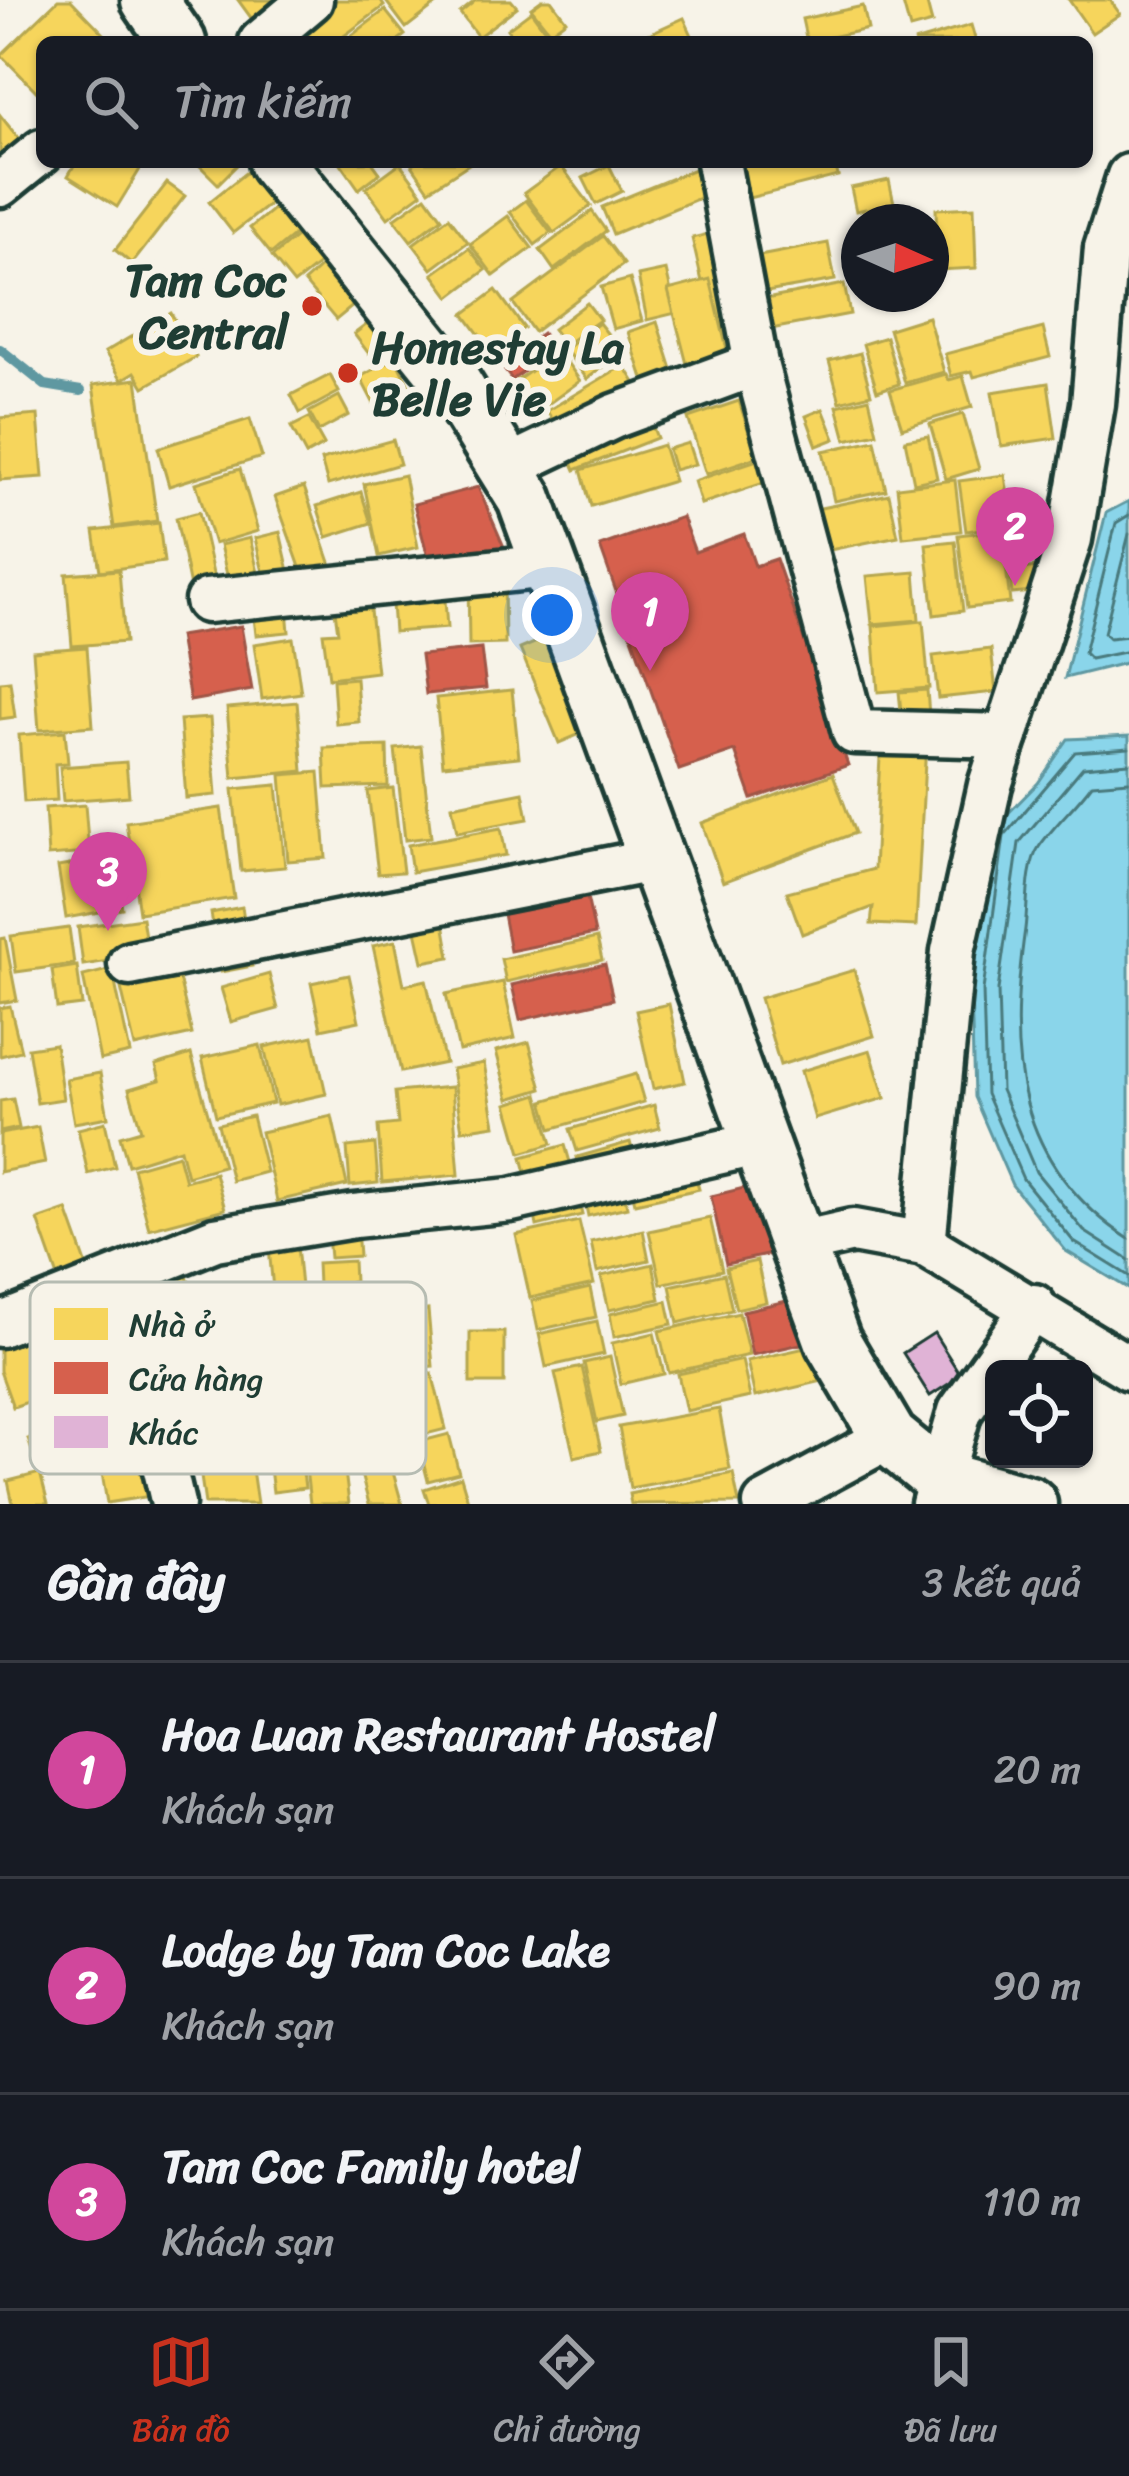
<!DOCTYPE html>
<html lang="vi">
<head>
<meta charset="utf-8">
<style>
  body { margin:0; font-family:Sriracha,sans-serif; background:#20242c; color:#f1f3f6 }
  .controls { position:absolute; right:36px; bottom:36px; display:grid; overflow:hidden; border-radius:18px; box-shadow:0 3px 9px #0004 }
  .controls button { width:108px; height:108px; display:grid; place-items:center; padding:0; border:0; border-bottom:3px solid #363941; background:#171b24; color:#f1f3f6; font:60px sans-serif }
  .compass { position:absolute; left:841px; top:204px; width:108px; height:108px; border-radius:50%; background:#171b24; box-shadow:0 3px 9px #0004; rotate:93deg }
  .you { position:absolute; left:552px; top:615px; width:42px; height:42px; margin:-30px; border:9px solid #fff; border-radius:50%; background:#1a73e8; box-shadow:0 0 0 18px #1a73e833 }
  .badge { display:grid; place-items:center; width:78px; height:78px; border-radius:50%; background:#c8321e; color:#fff; font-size:39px; font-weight:700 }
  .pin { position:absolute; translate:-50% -99px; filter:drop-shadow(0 3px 6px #0008) }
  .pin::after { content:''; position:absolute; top:63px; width:42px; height:36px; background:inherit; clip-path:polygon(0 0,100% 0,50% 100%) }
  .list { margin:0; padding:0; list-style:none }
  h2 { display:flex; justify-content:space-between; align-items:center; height:156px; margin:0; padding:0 48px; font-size:51px }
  h2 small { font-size:39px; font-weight:400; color:#9ea1a6 }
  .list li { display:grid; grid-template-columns:78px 1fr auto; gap:36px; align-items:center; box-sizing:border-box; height:216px; padding:0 48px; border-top:3px solid #363941 }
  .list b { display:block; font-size:45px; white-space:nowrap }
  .list p { margin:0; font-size:39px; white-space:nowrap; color:#9ea1a6 }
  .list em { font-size:39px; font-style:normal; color:#9ea1a6 }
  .icon { flex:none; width:66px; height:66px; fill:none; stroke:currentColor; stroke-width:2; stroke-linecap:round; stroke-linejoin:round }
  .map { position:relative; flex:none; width:1129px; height:1504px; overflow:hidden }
  .search { position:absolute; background:#171b24; box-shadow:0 3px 9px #0004; left:36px; right:36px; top:36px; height:132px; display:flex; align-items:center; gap:30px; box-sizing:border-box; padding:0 42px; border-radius:18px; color:#9ea1a6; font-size:45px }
  .sheet { height:804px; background:#171b24 }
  nav { display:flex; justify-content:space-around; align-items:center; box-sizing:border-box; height:168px; border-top:3px solid #363941; background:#171b24; font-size:33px; color:#9ea1a6 }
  nav a { display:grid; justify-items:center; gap:6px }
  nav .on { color:#c8321e }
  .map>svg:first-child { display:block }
</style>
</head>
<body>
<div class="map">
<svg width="1129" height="1504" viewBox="0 0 1129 1504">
  <rect width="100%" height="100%" fill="#f7f3e8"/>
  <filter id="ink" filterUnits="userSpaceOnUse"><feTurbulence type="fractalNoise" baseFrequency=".00833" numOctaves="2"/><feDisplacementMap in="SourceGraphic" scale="24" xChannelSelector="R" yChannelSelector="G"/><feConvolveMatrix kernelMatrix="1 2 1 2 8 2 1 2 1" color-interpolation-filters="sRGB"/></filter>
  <g filter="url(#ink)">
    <!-- water -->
    <g fill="#8ad5ea" stroke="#5f98a1" stroke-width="3">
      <path d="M1129,501v161l-64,16 41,-165z"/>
      <path d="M1129,736v553l-63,-38 -54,-66 -38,-88 -3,-108 22,-160 45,-46 30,-44z"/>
    </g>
    <!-- homes -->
    <g fill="#f6d55c" stroke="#b6a750" stroke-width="3">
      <path d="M58,0h13l39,40 -68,2v55l-41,-42z"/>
      <path d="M238,0h69l-45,33z"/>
      <path d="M329,0h51l4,6 -48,36h-62z"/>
      <path d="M385,0h57l-36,28z"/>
      <path d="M476,0h35l6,7 -39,30 -18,-24z"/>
      <path d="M542,0h9l15,20 -16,12 -19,-24z"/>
      <path d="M902,0h24l6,23 -22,6z"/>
      <path d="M1069,0h41l10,14 -28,19z"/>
      <path d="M863,6l5,23 -61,13 -5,-23z"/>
      <path d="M385,10l20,25 -9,7h-53z"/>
      <path d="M531,11l23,31h-38l-9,-13z"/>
      <path d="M684,18l11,24h-64z"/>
      <path d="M971,25l5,17h-62z"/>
      <path d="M0,115l27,34 -27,13z"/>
      <path d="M76,162h61l5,4 -25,41 -49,-31z"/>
      <path d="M196,162h44l-22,22z"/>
      <path d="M259,162l25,31 -51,40 -24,-31z"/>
      <path d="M340,162h32l8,11 -21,16z"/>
      <path d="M416,162h56l-43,28 -17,-25z"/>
      <path d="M835,162l3,14 -89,22 -9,-35z"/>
      <path d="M400,163l22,30 -34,25 -22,-30z"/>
      <path d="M609,165l13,26 -26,13 -13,-26z"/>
      <path d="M561,166l30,40 -37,27 -30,-40z"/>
      <path d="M697,168l10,27 -94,39 -11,-27z"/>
      <path d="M889,180l5,23 -38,8 -5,-23z"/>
      <path d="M167,183l18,13 -53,68 -17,-14z"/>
      <path d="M426,196l16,22 -31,23 -17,-22z"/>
      <path d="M526,200l25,33 -16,12 -25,-33z"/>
      <path d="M282,202l21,26 -32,26 -21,-26z"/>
      <path d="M974,207l2,61 -38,2 -2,-61z"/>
      <path d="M592,211l14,20 -52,39 -14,-20z"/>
      <path d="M508,216l24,32 -38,28 -24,-32z"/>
      <path d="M449,217l19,25 -36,27 -19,-25z"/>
      <path d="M309,226l23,28 -38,30 -22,-27z"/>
      <path d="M720,231l25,106 -29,6 -24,-105z"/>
      <path d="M603,236l21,28 -90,68 -21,-29z"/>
      <path d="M828,243l7,37 -74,13 -7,-36z"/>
      <path d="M469,248l17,22 -36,27 -17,-23z"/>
      <path d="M332,257l33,39 -29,24 -32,-38z"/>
      <path d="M666,270l10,43 -29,7 -9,-44z"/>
      <path d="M630,279l12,42 -29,8 -12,-42z"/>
      <path d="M710,279l19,79 -41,10 -20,-78z"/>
      <path d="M844,284l6,30 -79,15 -5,-30z"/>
      <path d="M496,290l28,38 -32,24 -28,-38z"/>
      <path d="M587,303l13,17 -35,25 -12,-16z"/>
      <path d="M391,306l18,24 -37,28 -18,-24z"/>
      <path d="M171,313l25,44 -52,30 -9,-15 -13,8 -17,-28z"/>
      <path d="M928,317l16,55 -39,11 -16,-54z"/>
      <path d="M657,322l21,66 -29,9 -21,-65z"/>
      <path d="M599,323l23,29 -35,27 -22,-30z"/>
      <path d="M1043,328l7,29 -76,20 -2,-6 -21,5 -6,-22z"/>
      <path d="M886,337l13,47 -22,7 -14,-47z"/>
      <path d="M559,351l21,30 -47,34 -21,-31z"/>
      <path d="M860,353l11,41 -31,8 -11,-41z"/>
      <path d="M395,358l15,30 -35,18 -15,-29z"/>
      <path d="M624,365l17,27 -77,47 -17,-28z"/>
      <path d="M946,374l3,6 14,-4 9,31 -70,21 -12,-38z"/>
      <path d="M330,375l9,17 -39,21 -9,-18z"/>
      <path d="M137,379l20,142 -43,6 -21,-142z"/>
      <path d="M1048,383l8,55 -55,8 -9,-54z"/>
      <path d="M339,396l10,19 -30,16 -10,-19z"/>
      <path d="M869,398l8,35 -31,7 -9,-34z"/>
      <path d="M739,401l18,56 -51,17 -18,-56z"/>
      <path d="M823,409l12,30 -18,7 -11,-30z"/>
      <path d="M647,412l10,26 -82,32 -11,-26z"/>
      <path d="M963,414l16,55 -33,10 -16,-55z"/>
      <path d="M38,415l5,62 -43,3v-62z"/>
      <path d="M309,418l15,27 -18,10 -15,-28z"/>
      <path d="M250,419l12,38 -93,29 -11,-38z"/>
      <path d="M928,436l9,42 -23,5 -9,-43z"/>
      <path d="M393,440l7,24 -72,21 -7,-25z"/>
      <path d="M875,440l11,50 -52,11 -11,-50z"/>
      <path d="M688,443l7,21 -21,6 -6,-21z"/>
      <path d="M663,445l11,36 -83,25 -10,-36z"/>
      <path d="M769,456l7,23 -75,25 -7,-23z"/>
      <path d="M240,469l18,62 -44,13 -18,-61z"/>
      <path d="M404,475l14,72 -39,9 -15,-72z"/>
      <path d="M1005,475l7,50 -46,6 -7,-50z"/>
      <path d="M955,480l6,51 -58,6 -6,-50z"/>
      <path d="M304,487l29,84 -28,10 -30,-84z"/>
      <path d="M361,492l10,31 -44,14 -10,-31z"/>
      <path d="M889,494l9,42 -73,15 -9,-42z"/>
      <path d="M199,512l17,75 -25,5 -15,-74z"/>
      <path d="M159,523l5,39 -64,9 -6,-40z"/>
      <path d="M1002,530l8,73 -43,5 -9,-73z"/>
      <path d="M280,532l12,52 -25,5 -12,-51z"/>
      <path d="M250,538l9,39 -30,6 -9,-38z"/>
      <path d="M955,541l8,70 -29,4 -8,-71z"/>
      <path d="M1039,567l2,24 -29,3 -3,-24z"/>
      <path d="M119,570l6,72 -53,4 -6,-72z"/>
      <path d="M915,572l4,48 -47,4 -5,-48z"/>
      <path d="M504,578l1,66 -36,1 -1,-66z"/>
      <path d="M368,593l9,79 -48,6 -6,-45 15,-1 -5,-35z"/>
      <path d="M286,597l3,35 -33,3 -4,-35z"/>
      <path d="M445,600l2,28 -53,4 -2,-28z"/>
      <path d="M923,621l6,67 -51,4 -5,-66z"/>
      <path d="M553,635l39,94 -33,14 -39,-94z"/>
      <path d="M293,638l8,55 -39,6 -8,-55z"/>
      <path d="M87,647l6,79 -54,4 -6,-79z"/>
      <path d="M991,649l5,43 -58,6 -5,-42z"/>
      <path d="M356,678l3,44 -23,2 -3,-44z"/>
      <path d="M10,681l5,36 -15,2v-37z"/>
      <path d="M512,690l7,67 -76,8 -7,-67z"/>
      <path d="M927,690l3,38 -27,2 -4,-38z"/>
      <path d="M297,702l6,69 -70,7 -6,-70z"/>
      <path d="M210,718l6,77 -30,3 -6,-78z"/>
      <path d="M65,731l3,32 -13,1 2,36 -33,2 -5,-67z"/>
      <path d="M881,739l45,4 -10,183 -45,-2 2,-17 -71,27 -15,-42 87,-23z"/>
      <path d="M387,746l1,40 -62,2 -2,-40z"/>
      <path d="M421,746l10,91 -26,3 -10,-91z"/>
      <path d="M126,762l3,34 -66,5 -3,-34z"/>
      <path d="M319,772l7,86 -38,3 -7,-86z"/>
      <path d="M833,774l22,59 -132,49 -21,-59z"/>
      <path d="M277,785l8,82 -44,4 -8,-82z"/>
      <path d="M393,788l10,84 -25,2 -10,-83z"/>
      <path d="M523,792l5,27 -71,13 -5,-26z"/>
      <path d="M85,805l4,48 -41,3 -3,-48z"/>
      <path d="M221,808l13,90 -95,15 -13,-91z"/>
      <path d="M501,828l5,27 -94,17 -4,-27z"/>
      <path d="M114,857l8,51 -56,10 -8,-51z"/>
      <path d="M242,907l10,59 -31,6 -10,-59z"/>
      <path d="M442,911l8,46 -27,5 -10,-45z"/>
      <path d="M142,918l6,37 -65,10 -5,-38z"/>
      <path d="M69,928l5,36 -58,8 -5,-36z"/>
      <path d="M5,938l12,62 -17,3v-64z"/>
      <path d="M597,938l5,22 -96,22 -5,-23z"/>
      <path d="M395,941l9,44 22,-5 19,83 -44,9 -28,-126z"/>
      <path d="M174,957l18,77 -57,13 -18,-76z"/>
      <path d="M77,966l5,39 -25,3 -5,-38z"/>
      <path d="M112,969l18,84 -30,7 -17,-84z"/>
      <path d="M854,970l20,66 -94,29 -20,-67z"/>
      <path d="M269,974l9,35 -47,13 -10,-34z"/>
      <path d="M349,975l10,46 -38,8 -10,-46z"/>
      <path d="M503,982l12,56 -56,13 -13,-57z"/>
      <path d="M669,1004l16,78 -32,7 -17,-78z"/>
      <path d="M10,1006l11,45 -21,5v-48z"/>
      <path d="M313,1036l13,58 -49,11 -13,-58z"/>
      <path d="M529,1042l13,47 -33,10 -13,-48z"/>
      <path d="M55,1044l8,55 -26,4 -9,-55z"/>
      <path d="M260,1045l13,58 -57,13 -14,-58z"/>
      <path d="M870,1050l15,48 -70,21 -14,-48z"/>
      <path d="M191,1054l32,112 -36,10 -7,-27 -52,16 -8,-29 21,-6 -12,-41 31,-9 -4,-15z"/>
      <path d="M484,1063l11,62 -33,5 -10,-61z"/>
      <path d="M100,1073l8,44 -34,6 -8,-44z"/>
      <path d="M636,1074l8,28 -93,27 -8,-28z"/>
      <path d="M452,1087l7,88 -77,7 -4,-56 20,-2 -3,-32z"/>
      <path d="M538,1094l14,50 -31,9 -14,-49z"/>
      <path d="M13,1099l6,29 -19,4v-31z"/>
      <path d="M654,1105l6,23 -83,23 -7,-22z"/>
      <path d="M252,1116l14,56 -34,9 -14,-57z"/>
      <path d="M332,1116l15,69 -70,16 -16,-69z"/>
      <path d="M105,1122l10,45 -27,7 -10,-45z"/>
      <path d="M38,1127l7,36 -45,9v-38z"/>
      <path d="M630,1142l6,22 -52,16 -7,-23z"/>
      <path d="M375,1144l3,39 -28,3 -3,-39z"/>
      <path d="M565,1145l9,31 -44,12 -8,-31z"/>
      <path d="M178,1155l7,26 30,-8 10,36 -76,20 -16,-61z"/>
      <path d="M693,1167l6,22 -64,14 -5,-22z"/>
      <path d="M621,1179l6,28 -39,9 -6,-29z"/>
      <path d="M576,1189l6,26 -45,11 -5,-27z"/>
      <path d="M355,1199l4,57 -29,2 -5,-57z"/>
      <path d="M67,1210l20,56 -29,11 -20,-57z"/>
      <path d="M710,1218l12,52 -61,14 -12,-53z"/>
      <path d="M579,1221l15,63 -64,14 -14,-63z"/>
      <path d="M295,1225l6,62 -28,2 -6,-61z"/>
      <path d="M643,1230l6,30 -52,12 -6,-30z"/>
      <path d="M180,1249l14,54 -11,3 17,68 -54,14 -19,-76 23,-6 -12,-46z"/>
      <path d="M353,1261l1,21 -36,3 -1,-22z"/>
      <path d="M757,1261l9,41 -30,7 -10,-41z"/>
      <path d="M653,1264l7,35 -51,11 -8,-34z"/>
      <path d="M724,1274l8,36 -54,13 -8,-37z"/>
      <path d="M590,1288l6,29 -58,13 -6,-29z"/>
      <path d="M667,1301l5,23 -58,13 -4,-23z"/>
      <path d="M83,1310l22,65 -92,32 -13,-36v-30z"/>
      <path d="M428,1310l5,56 -39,3 -5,-55z"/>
      <path d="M739,1313l10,42 -80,18 -10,-42z"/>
      <path d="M597,1321l7,33 -58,13 -7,-33z"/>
      <rect x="470" y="1332" width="34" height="51"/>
      <path d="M654,1333l10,41 -43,10 -9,-41z"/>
      <path d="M814,1346l9,35 -68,16 -8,-36z"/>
      <path d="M610,1357l13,59 -26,6 -13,-59z"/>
      <path d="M742,1360l8,37 -64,14 -8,-37z"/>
      <path d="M582,1367l19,84 -27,6 -19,-84z"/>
      <path d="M432,1373l14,56 -28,7 -14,-56z"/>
      <path d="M719,1409l11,60 -100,19 -11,-61z"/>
      <path d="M66,1426l11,34 -38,12 -11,-33z"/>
      <path d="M298,1433l7,55 -32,4 -7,-55z"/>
      <path d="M449,1434l10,39 -31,8 -10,-39z"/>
      <path d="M156,1451l7,43 -56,9 -7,-42z"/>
      <path d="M343,1454l6,50h-39l-5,-45z"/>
      <path d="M250,1455l7,49h-52l-6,-41z"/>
      <path d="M391,1465l11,39h-33l-8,-30z"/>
      <path d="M40,1473l8,31h-35l-5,-23z"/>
      <path d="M733,1473l6,30 -108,1 -2,-10z"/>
      <path d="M461,1477l8,27h-40l-5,-15z"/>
    </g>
    <!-- shops -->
    <g fill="#d6604d" stroke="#9f5646" stroke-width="3">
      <path d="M542,333l12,17 -42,30 -12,-16z"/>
      <path d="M478,487l26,60 -74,18 -16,-61z"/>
      <path d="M682,517l13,35 49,-18 11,32 21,-7 72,206 -96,34 -17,-48 -56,19 -79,-224z"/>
      <path d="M241,626l11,64 -62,11 -11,-65z"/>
      <path d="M481,649l5,39 -60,6 -5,-39z"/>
      <path d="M587,897l8,37 -85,17 -7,-37z"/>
      <path d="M605,964l8,35 -93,21 -8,-35z"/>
      <path d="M756,1185l15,69 -45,10 -15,-68z"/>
      <path d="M804,1297l10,44 -62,14 -9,-44z"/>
    </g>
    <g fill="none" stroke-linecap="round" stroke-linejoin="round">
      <!-- shore -->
      <g stroke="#4a7a7d" stroke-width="3">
        <path d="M1129,515l-13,8 -32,130 6,6 39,-8"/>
        <path d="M1129,534l-25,99 5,5 20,-2"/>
        <path d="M1129,748l-54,4 -71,84 -21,154 3,104 37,85 51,63 55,34"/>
        <path d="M1129,763l-46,4 -64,76 -21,147 3,100 35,82 48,59 45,29"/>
        <path d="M1129,781l-37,3c-16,22 -38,41 -53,63 -13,19 -11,59 -14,82 -18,126 -12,234 104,310"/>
      </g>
      <!-- stream -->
      <path stroke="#5f98a1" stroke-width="10" d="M0,349l45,36 36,6"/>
    </g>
    <!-- building -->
    <path fill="#e0b3d6" stroke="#1f3d34" stroke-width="3" d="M934,1333l27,43 -31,20 -27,-43z"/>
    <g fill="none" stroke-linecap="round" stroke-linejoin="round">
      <defs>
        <g id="minor">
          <path d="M261,42l50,-42"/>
          <path d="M718,162l38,202 98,368 152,4"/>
          <path d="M0,185l42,-34"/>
          <path d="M508,467l107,-51 141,-52"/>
          <path d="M207,601l342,-35"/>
          <path d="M130,964l528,-105"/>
          <path d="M795,1244l58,-13 71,13 205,124"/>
          <path d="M924,1244l29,-293 37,-166 80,-246 23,-135 13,-156 23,-72"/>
          <path d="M120,1278l53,226"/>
          <path d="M0,1325l215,-86 139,-23 157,-16 245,-56"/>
          <path d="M765,1504l124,-67"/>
          <path d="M933,1504l27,-93 74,-105"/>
        </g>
        <g id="major">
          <path d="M149,0l29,42"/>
          <path d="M276,162l177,221 72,116 308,843 56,95 51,42 89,25"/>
        </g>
      </defs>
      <!-- minor casing -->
      <use href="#minor" stroke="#1f3d34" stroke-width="51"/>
      <!-- major casing -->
      <use href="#major" stroke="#1f3d34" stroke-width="63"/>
      <!-- minor -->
      <use href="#minor" stroke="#f7f3e8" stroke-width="42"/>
      <!-- major -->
      <use href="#major" stroke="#f7f3e8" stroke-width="54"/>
    </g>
  </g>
  <!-- markers -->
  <g fill="#c8321e" stroke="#f7f3e8" stroke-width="4.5">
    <circle cx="312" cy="306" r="12"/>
    <circle cx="348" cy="373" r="12"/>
  </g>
  <g text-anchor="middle" stroke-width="12" stroke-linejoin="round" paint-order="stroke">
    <!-- poi labels -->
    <g font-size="45" font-weight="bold" fill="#1f3d34" stroke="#f7f3e8" text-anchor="end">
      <text x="288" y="296">Tam Coc<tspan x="288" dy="52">Central</tspan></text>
      <text x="372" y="363" text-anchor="start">Homestay La<tspan x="372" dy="52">Belle Vie</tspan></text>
    </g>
  </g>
  <!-- legend -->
  <rect x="30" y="1282" width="396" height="192" rx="18" fill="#f7f3e8" stroke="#b6bcb2" stroke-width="3"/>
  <rect x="54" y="1308" width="54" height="32" fill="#f6d55c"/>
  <rect x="54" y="1362" width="54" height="32" fill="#d6604d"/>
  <rect x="54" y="1416" width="54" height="32" fill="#e0b3d6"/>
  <g font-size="33" fill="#1f3d34">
    <text x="129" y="1336">Nhà ở</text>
    <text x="129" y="1390">Cửa hàng</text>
    <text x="129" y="1444">Khác</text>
  </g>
</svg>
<div class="controls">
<button><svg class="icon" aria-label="locate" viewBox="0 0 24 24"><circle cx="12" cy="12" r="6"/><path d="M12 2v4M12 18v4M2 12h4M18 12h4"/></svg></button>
</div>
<svg class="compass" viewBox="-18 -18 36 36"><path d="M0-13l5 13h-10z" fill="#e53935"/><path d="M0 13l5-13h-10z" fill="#9ea1a6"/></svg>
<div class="you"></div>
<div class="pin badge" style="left:650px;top:671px;background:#d1479c">1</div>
<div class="pin badge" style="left:1015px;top:586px;background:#d1479c">2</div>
<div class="pin badge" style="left:108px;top:931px;background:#d1479c">3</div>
<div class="search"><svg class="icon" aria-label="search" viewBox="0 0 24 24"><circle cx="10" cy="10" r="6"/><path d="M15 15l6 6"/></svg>Tìm kiếm</div>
</div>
<section class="sheet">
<h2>Gần đây<small>3 kết quả</small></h2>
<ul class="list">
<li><span class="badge" style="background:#d1479c">1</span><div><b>Hoa Luan Restaurant Hostel</b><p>Khách sạn</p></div><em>20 m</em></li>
<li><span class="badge" style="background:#d1479c">2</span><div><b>Lodge by Tam Coc Lake</b><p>Khách sạn</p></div><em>90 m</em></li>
<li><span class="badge" style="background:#d1479c">3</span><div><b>Tam Coc Family hotel</b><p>Khách sạn</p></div><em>110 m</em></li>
</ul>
</section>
<nav>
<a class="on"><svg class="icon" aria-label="map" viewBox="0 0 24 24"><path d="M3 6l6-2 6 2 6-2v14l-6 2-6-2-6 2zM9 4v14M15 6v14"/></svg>Bản đồ</a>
<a><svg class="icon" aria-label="directions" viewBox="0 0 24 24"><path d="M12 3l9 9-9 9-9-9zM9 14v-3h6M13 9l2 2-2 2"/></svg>Chỉ đường</a>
<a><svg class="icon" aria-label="saved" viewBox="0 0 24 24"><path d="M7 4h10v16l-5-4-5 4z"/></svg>Đã lưu</a>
</nav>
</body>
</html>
